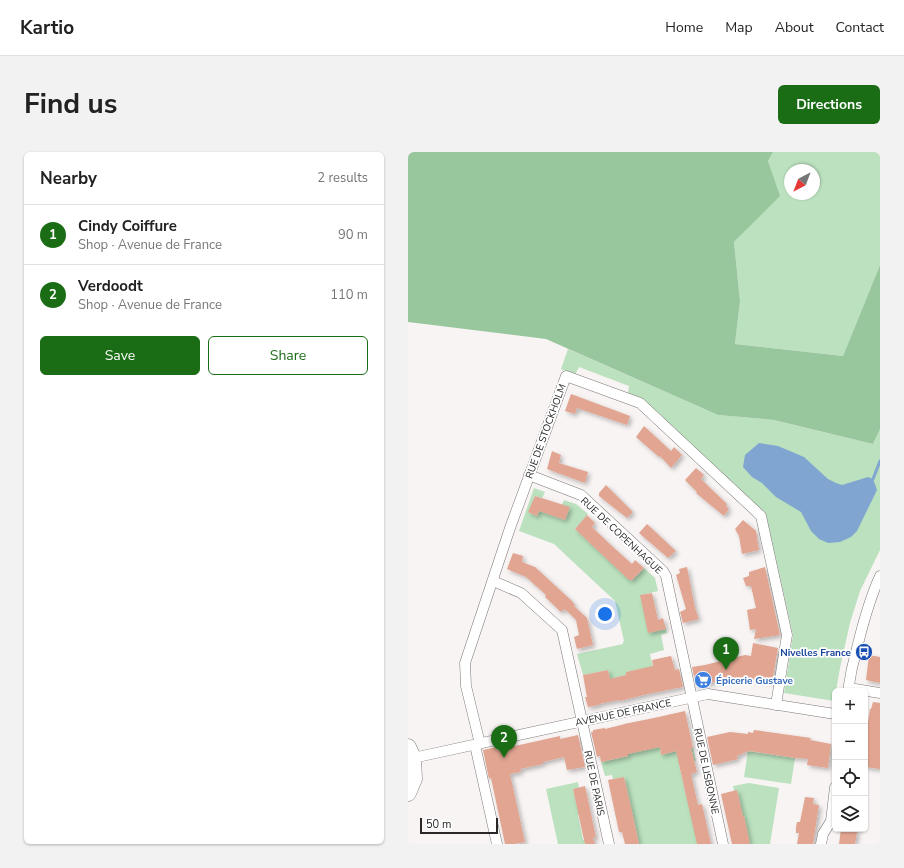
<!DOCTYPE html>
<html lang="en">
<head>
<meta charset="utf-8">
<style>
  body { margin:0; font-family:"Nunito Sans",sans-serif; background:#f2f2f2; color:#222 }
  .controls { position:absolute; right:12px; bottom:12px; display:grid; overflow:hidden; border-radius:6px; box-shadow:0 1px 3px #0004 }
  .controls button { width:36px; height:36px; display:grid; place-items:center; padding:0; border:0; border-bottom:1px solid #e0e0e0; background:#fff; color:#222; font:20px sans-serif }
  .compass { position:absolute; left:376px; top:12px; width:36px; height:36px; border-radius:50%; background:#fff; box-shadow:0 1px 3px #0004; rotate:222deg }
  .scale { position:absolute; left:12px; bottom:10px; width:78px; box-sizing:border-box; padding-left:4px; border:2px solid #282626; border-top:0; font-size:11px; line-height:14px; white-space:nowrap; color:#282626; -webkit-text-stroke:3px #fff; paint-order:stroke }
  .you { position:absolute; left:197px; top:462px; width:14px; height:14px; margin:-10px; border:3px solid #fff; border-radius:50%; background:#1a73e8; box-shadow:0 0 0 6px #1a73e833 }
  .badge { display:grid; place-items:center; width:26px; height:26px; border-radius:50%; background:#1a6d15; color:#fff; font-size:13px; font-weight:700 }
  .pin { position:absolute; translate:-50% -33px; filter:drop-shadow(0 1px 2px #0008) }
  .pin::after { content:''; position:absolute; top:21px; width:14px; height:12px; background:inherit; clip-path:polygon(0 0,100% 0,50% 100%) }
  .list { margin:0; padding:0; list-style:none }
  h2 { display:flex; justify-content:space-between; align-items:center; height:52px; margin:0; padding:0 16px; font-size:17px }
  h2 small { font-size:13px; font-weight:400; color:#767676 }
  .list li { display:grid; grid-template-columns:26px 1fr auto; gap:12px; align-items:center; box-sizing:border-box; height:60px; padding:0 16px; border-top:1px solid #e0e0e0 }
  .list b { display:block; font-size:15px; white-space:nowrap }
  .list p { margin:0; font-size:13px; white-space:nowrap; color:#767676 }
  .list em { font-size:13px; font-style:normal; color:#767676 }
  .actions { display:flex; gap:8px; padding:12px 16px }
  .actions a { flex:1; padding:9px 0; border:1px solid #1a6d15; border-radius:6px; text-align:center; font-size:14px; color:#1a6d15 }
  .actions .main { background:#1a6d15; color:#fff }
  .icon { flex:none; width:22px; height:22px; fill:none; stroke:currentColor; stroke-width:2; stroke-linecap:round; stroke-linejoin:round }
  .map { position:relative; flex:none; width:472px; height:692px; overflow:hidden; border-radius:6px }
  header { display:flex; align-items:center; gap:24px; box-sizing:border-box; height:56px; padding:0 20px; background:#fff; border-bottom:1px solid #e0e0e0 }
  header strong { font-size:19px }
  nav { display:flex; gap:22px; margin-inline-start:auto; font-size:14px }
  .intro { display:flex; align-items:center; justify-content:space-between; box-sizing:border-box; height:96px; padding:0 24px }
  h1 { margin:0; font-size:28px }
  .button { padding:10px 18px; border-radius:6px; background:#1a6d15; color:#fff; font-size:14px; font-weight:700 }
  main { display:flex; gap:24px; padding:0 24px }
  aside { flex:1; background:#fff; border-radius:6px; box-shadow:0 1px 3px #0004 }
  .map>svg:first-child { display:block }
</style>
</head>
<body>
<header>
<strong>Kartio</strong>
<nav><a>Home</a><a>Map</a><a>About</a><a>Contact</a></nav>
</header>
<div class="intro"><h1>Find us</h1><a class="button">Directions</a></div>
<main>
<aside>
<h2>Nearby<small>2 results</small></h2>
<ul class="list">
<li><span class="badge">1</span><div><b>Cindy Coiffure</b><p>Shop · Avenue de France</p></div><em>90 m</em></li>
<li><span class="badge">2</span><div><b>Verdoodt</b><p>Shop · Avenue de France</p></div><em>110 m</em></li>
</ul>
<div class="actions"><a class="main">Save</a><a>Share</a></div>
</aside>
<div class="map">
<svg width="472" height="692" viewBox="0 0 472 692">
  <defs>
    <filter id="shadow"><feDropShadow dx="2.5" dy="2.5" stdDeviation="2" flood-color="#0004"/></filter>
  </defs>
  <rect width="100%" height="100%" fill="#f8f4f3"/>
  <!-- green -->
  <g fill="#bbe1be" fill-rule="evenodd">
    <path d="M365,0h107v113l-37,91 -108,-12 5,-43 -6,-59 45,-46 -11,-35zM382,18h24v24h-24z"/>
    <path d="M160,197l150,66 56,5 99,24 7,-15v121l-20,41 -10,32 -10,45 -4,23h-1l-1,10 -50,-8 9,-58 -27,-121 -125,-116 -13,-5 1,-7 -50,-19 -4,8 -14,-6z"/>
    <path d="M126,336l11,4 -3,6 -7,-2 -6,16 8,4 3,-8 22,-3 2,-5 12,4 12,10 -13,15 56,52 13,-13 11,10 3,13 -17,4 3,16 22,18 1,4 -6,2 3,15 -14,4 4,18 -14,-3 -14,3v3l-11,3 -4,5 -3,-13 -25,5 -6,-21 46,-10v-2l1,-1 -9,-40 -61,-57 -35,-13z"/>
    <path d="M246,592l11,4 -5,1 1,5 32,-6 3,13 -17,4 7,30h1l18,49h-66l-15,-67 -11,2 -1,-4 -7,1 -4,-14 27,-6 -1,-3z"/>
    <path d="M340,599l47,7 -4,26 -47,-7z"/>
    <path d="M170,630l1,6 -6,1 6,26h-1l5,25h1l1,4h-27l-12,-55z"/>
    <path d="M341,631l30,5 -9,56h-20l-9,-27 -1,-13 -3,-13h-3l-1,-5z"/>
  </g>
  <!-- forest -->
  <path fill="#98c69d" d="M0,0h365l-5,9 12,35 -46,46 6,59 -5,43 108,12 37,-91v164l-7,15 -99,-24 -56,-5 -172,-76 -138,-17z"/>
  <!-- water -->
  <path fill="#80a5d1" d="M351,291l19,3 26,11 24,22 8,4 6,2 26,-8 5,2 4,11 -20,41 -6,6 -11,5 -12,1 -9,-4 -8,-8 -10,-19 -25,-15 -14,-14 -10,-6 -9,-10 2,-12z"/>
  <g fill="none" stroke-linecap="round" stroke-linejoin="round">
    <!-- stream -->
    <path stroke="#80a5d1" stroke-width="3" d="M465,327l7,-18"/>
  </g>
  <!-- building -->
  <g fill="#e1a592" filter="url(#shadow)">
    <path d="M163,242l59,22 -3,9 -50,-17 -2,6 -10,-3z"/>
    <path d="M236,274l27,25 3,-4 8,8 -11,13 -11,-12 -1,1 -23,-20z"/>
    <path d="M144,299l9,4 -2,8 29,9 -3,11 -38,-14z"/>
    <path d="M288,316l8,7 -3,4 26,25 -1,2 3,3 -5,7 -28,-23 1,-1 -12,-12z"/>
    <path d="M198,333l27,27 -6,6 -28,-22v-3z"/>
    <path d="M127,344l35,11 -5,13 -26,-9 -2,5 -9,-4z"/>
    <path d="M179,363l8,8 -3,4 20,19 20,18 3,-4 9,8 -12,12h-3l-54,-51z"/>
    <path d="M335,368l13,11 3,19 -17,4 -3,-18 -4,-7z"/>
    <path d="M239,372l29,27 -8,7 -29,-25z"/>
    <path d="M105,401l10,3 -1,6 13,5 37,34 3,4 -1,1 13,12 6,27 -16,4 -3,-12 5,-2 -3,-15 -8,-8 -4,-3 -3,3 -16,-15 1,-2 -20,-18 -19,-8z"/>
    <path d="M279,415l8,41 4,11 -16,4 -3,-11 6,-3 -10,-34 4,-2 -1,-4z"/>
    <path d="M357,415l15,68 -26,4 2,-10 -6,1 -3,-20 9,-2 -5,-22h-5l-3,-8 6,-2v-4z"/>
    <path d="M244,441l6,27 5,-2 3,11 -18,4 -8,-38z"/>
    <path d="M345,491l25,5 -6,34 -35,-5 -41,9 -4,-19 13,-2 40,-10 6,1z"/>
    <path d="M461,503l11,2v26l-14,-3z"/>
    <path d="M263,504l4,14 4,-1 4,18 -35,7 -28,7 -1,-1 -20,4v1l-11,2 -3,-10h2l-4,-22 25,-5 2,9 16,-4v-3l27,-6 -1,-6z"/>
    <path d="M465,550l7,1v66l-15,-2v-25l5,-33h1z"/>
    <path d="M277,559l8,37h-2l6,24 -6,2 7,31 4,-1 9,40h-14l-21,-93 -15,4 -1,-8 -32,7v2l-27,6 -1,-6 -3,1 -6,-25h2v-2l12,-2v1l20,-5h-1l30,-6z"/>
    <path d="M346,578l57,8 -1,2 21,4 -3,24 -21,-3 1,-6 -13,-1 -45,-7 -4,1 -9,4 1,3 -25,6 -6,-28 23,-5 18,2v-2l5,1z"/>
    <path d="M170,583l7,32 -18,3 -3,-13 -21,5v2l-23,5 1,3 -11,2 15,68 -11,2h-9l-14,-66 -2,1 -6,-29 13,-3 1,3 63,-14v3z"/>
    <path d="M216,625l9,39 6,28h-14l-3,-12h-3l-11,-52z"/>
    <path d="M177,634l11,51 -3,1 2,6h-10l-1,-4 -11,-51z"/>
    <path d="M329,638l6,26h1l6,28h-18l-11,-50z"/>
    <path d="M397,645l9,1 -1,6 6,1 -6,39h-16l2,-11h-3v-6l1,-5h3z"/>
    <path d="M433,677h15v2l1,1 -2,12h-16z"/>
  </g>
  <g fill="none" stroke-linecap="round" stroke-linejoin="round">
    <defs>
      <g id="street">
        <path d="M121,323l52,20 82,76 3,5 57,268"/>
        <path d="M85,429l28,12 41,37 47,214"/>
        <path d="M441,536l31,5"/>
        <path d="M440,539c2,-15 5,-29 9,-43 6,-25 12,-48 23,-72"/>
        <path d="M72,592l-14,-58 -1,-23 45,-135 56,-152 74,27 121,113 26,119 -11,70"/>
        <path d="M67,593l22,99"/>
        <path d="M5,606l295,-64 127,20"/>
        <path d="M413,692l2,-10 8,-13 4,-34"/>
      </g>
      <path id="primary" d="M0,595l5,11 1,21 -6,14"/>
    </defs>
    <!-- street casing -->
    <use href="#street" stroke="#7c7876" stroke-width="11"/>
    <!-- primary casing -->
    <use href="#primary" stroke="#7c7876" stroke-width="17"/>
    <!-- street -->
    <use href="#street" stroke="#fff" stroke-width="10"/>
    <!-- primary -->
    <use href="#primary" stroke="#fff" stroke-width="16"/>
  </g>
  <!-- icons -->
  <defs>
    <symbol id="bus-disc" viewBox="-11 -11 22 22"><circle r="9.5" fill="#1a4fb4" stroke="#fff"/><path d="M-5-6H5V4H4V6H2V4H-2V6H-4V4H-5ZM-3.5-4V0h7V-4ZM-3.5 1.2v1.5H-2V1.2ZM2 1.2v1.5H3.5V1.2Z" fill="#fff"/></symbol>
    <symbol id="supermarket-disc" viewBox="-11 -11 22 22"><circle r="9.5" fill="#3f7fe0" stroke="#fff"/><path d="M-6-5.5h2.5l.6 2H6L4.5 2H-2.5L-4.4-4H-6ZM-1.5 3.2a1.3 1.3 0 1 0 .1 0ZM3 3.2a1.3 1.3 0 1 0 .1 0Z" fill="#fff"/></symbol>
  </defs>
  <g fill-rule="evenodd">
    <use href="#bus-disc" x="446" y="490" width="20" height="20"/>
    <use href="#supermarket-disc" x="285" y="518" width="20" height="20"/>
  </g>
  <g text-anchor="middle" stroke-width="3.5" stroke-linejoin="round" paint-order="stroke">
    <!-- street labels -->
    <g font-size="10" fill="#282626" stroke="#fff">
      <text transform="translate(137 279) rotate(-70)" y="4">RUE DE STOCKHOLM</text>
      <text transform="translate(214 383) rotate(43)" y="4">RUE DE COPENHAGUE</text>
      <text transform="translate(215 560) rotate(-12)" y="4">AVENUE DE FRANCE</text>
      <text transform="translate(299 619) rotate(78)" y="4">RUE DE LISBONNE</text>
      <text transform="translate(187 631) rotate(78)" y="4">RUE DE PARIS</text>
    </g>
    <!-- transit labels -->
    <g font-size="10" font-weight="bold" fill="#164399" stroke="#fff" text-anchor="end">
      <text x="443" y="504">Nivelles France</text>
    </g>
    <!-- shop labels -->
    <g font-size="10" font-weight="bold" fill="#366cbe" stroke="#fff" text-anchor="start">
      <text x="308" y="532">Épicerie Gustave</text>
    </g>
  </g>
</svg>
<div class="controls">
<button>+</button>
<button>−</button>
<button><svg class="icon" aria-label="locate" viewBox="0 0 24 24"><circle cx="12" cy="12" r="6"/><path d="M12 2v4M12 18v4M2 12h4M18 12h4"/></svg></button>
<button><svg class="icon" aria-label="layers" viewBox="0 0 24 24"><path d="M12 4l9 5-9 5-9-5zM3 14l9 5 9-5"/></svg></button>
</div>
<svg class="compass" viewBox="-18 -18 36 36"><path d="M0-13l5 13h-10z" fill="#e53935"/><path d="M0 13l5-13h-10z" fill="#767676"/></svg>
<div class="scale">50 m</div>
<div class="you"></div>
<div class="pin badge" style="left:318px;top:518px">1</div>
<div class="pin badge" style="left:96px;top:606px">2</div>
</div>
</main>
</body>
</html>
